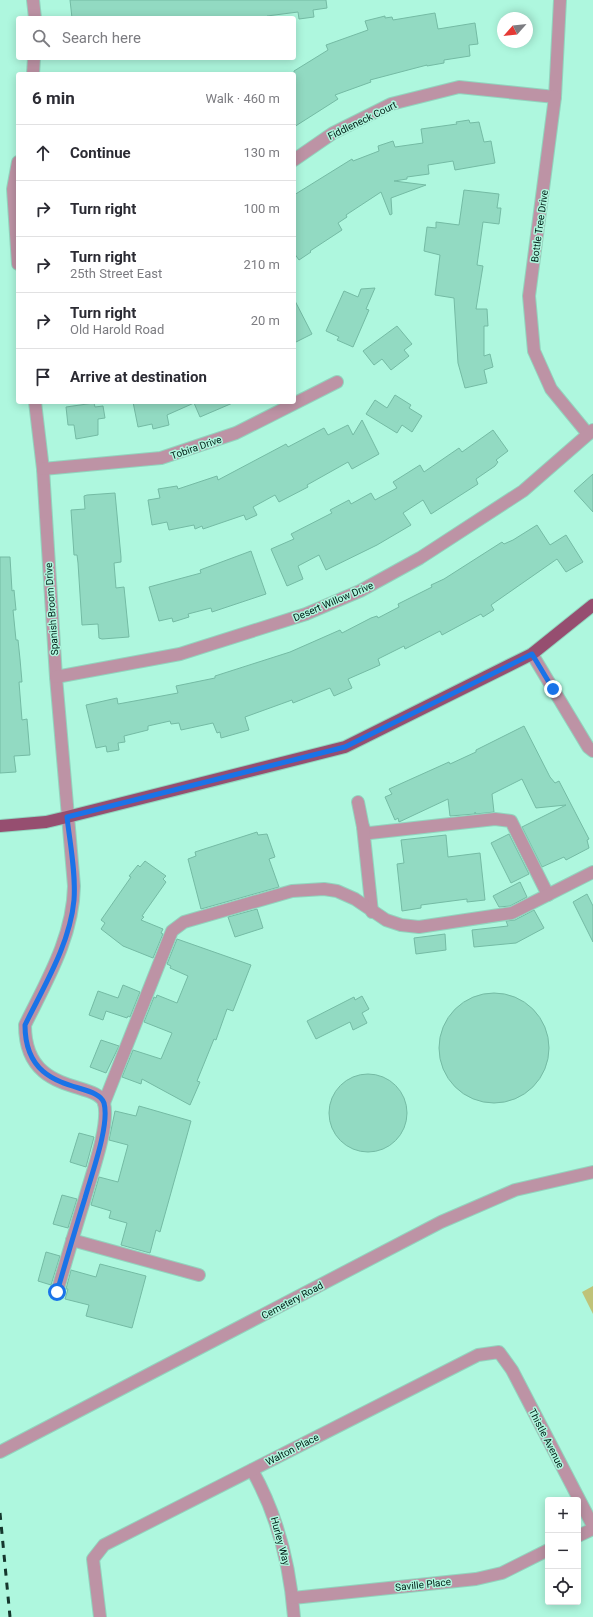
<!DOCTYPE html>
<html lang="en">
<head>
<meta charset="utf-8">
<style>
  body { margin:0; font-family:Roboto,sans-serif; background:#f7f7f7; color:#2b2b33 }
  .controls { position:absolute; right:12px; bottom:12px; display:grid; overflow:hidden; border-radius:4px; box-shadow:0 2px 10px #0003 }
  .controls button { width:36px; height:36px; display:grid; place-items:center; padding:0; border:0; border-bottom:1px solid #e1e1e2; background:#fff; color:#2b2b33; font:20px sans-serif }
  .compass { position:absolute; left:497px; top:12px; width:36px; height:36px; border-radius:50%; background:#fff; box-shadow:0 2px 10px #0003; rotate:243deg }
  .stop { position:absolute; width:12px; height:12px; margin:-9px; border:3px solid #1a73e8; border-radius:50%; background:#fff }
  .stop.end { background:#1a73e8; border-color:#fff; box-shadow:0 1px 4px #0008 }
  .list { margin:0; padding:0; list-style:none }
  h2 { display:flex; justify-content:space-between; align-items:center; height:52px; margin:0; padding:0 16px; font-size:17px }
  h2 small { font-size:13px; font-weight:400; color:#7c7c81 }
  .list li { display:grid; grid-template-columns:26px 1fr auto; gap:12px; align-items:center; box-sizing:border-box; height:56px; padding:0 16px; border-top:1px solid #e1e1e2 }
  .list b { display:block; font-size:15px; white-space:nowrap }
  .list p { margin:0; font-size:13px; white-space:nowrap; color:#7c7c81 }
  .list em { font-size:13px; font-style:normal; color:#7c7c81 }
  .icon { flex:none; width:22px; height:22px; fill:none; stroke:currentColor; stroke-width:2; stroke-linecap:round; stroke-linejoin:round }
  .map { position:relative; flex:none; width:593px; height:1617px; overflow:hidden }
  .search { position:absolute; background:#fff; box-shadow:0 2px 10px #0003; left:16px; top:16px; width:280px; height:44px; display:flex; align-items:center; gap:10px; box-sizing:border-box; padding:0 14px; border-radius:4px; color:#7c7c81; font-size:15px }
  .panel { position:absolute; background:#fff; box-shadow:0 2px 10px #0003; left:16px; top:72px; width:280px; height:332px; border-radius:4px }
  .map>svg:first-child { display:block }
</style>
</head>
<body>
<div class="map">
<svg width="593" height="1617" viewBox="0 0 593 1617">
  <rect width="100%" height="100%" fill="#aef7de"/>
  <!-- green -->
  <path fill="#bfc379" d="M593,1286v28l-11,-22z"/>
  <!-- building -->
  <g fill="#92dac2" stroke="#74bba4">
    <path d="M70,0h256l1,8 -14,2 1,7 -15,2 -1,-7 -31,4v2h-195z"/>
    <path d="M435,13l3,16 37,-6 3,21 -9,1 1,11 -26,4v3l-17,3v-1l-57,15 1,2 -36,13 3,4 -44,28v-56l34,-21 -2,-5 42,-15 -3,-9 20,-5v2l7,-1 1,3z"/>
    <path d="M469,120l1,3 9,-1 5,20 7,-1 4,22 -40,7 -2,-9 -25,4 1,9 -22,3v2l-13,2 32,4 -35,13 1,16 -2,1 -9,-23 -35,23 1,2 -9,6 4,7 -32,21 1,1 -12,8 -5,-7v-58l58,-36 1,2 26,-10 -1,-5 15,-5 2,6 28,-4 -2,-14 36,-5 -1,-2z"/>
    <path d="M464,190l35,4 -2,14h4l-2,16 -16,-2 -6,43 6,1 -7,43h11l1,17h-4v30l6,-2 3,13 -9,3 3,13 -22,5 -7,-25 -4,-65 -19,-3 5,-40 -16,-4 3,-24 9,1v-6l23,3z"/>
    <path d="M375,288l-9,21 3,1 -16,37 -16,-7 2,-3 -13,-6 18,-40 14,6 3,-8z"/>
    <path d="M294,299l18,35 -18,9z"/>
    <path d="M397,326l15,18 -8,6 5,6 -18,14 -9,-11 -8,6 -11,-14z"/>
    <path d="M395,395l16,10 -2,3 13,8 -10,16 -10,-7 -5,8 -31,-19 9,-14 12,8z"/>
    <path d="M133,402h102l-35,15 -6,-14 -27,12 2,10 -16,4 -1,-5 -14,3z"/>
    <path d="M94,403l1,4 8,-1 2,12 -7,1v16l-22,4 -2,-14h-6l-2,-18z"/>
    <path d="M362,420l17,34 -27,15 -4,-7 -41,23 1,2 -29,15 -4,-7 -22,12 4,8 -11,5 -2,-5 -41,14 -1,-3 -7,3 -1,-4 -25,5 -2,-8 -15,3 -4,-25 12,-2 -2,-9 19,-3 1,3 39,-13 1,4 68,-36 2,3 36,-19 4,7 20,-10 5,10z"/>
    <path d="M493,430l15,21 -12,9 2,2 -3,4 -19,13 2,5 -47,30 -8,-14 -20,13 8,12 -34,20 -51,25 -7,-15 -21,11 5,13 -16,7 -16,-37 23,-10 -3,-5 41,-21 -2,-3 19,-10 2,4 20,-11 4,7 22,-12 -4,-6 27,-17 4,7 35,-24 3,4z"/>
    <path d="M593,474v38l-19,-21z"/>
    <path d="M115,493l6,64v5l-7,1 2,25 8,-1 5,50 -27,2 -3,-1 -1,-14 -16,1 -4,-62 -1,-8h-3l-3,-45 14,-1 -1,-13 3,-1z"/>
    <path d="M537,525l13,20 16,-10 17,27 -17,10 -9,-13 -66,46 3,5 -11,7 -2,-3 -39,21 -2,-4 -35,18 -1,-3 -26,13 2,6 -32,14 4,9 -18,8 -4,-8 -37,15 -1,-3 -47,17 4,13 -28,8 -1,-6 -3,1 -4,-10 -32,7 -2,-7 -8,1 -1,-3 -22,5v4l-24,6 1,6 -7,1 1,7 -12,2 -1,-6 -10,2 -10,-43 31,-7 1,6 60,-11 -2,-7 39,-8v-2l75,-24 50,-22 2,3 29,-15 6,-2 1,2 21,-11 -1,-3 34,-17 -1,-2 13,-6 58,-37 2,2 9,-4z"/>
    <path d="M251,551l15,43 -54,18 -1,-4 -23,6 1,3 -16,5 -1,-4 -13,3 -10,-34 52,-14 -1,-3z"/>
    <path d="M0,557h10l2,34 2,-1 2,20h-3l3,30h2l2,19 2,23h-3l3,38 5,-1 3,36 -16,1 2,16 -16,1z"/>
    <path d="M524,726l26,51 5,6 4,-2 30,58 -2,1 2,8 -23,12 -2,-3 -22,10 -20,-40 44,-22 -30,3 -14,-29 -30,15 2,18 -18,2 -1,-2v2l-25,2 -2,-17 -49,23 -1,-4 -3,2 -10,-23 7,-3 -3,-5 60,-27 1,2 26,-12v-2z"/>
    <path d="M257,832l1,3 9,-1 8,23 -6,2 10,28 -78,22 -13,-50 8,-3 -1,-4z"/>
    <path d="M509,834l20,40 -18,9 -20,-40z"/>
    <path d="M446,835l2,22 32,-4 5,47 -18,2v-3l-46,6v3l-19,3 -5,-47 7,-1 -3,-23z"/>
    <path d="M145,861l21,15 -3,3 3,3 -24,34 2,1 -3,3 22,9 -2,4 2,1 -10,24 -30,-12 -22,-17 4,-6 -4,-3 30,-43 -2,-1 9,-11 2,2z"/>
    <path d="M520,882l7,15 -17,9 -11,1 -6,-11z"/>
    <path d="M587,894l6,12v36l-20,-40z"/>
    <path d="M257,909l6,19 -28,9 -7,-20z"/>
    <path d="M534,910l10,18 -28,15 -42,4 -2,-17 36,-4 -2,-5 9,-1z"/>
    <path d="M445,934l1,16 -30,4 -2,-16z"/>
    <path d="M177,939l74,26 -18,46 -6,-2 -11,31 -2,-1 -17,42 3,1 -10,23 -48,-26 -1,5 -19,-7 11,-27 28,9 11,-26 -28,-11 10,-25 2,1 1,-3 20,8 11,-27 -18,-8 1,-2 -4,-2z"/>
    <path d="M123,985l17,7 -10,25 -2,-1 -1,2 -21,-7 -3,9 -14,-5 9,-24 20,7z"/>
    <circle cx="494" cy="1048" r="55"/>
    <path d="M362,996l7,13 -7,4 5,10 -14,7 -3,-8 -34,17 -9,-18 47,-24 1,3z"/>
    <path d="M101,1040l18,6 -13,27 -16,-6z"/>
    <circle cx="368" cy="1113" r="39"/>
    <path d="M139,1106l52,15 -31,111 -4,-2 -6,23 -29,-8 6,-22 -18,-5 2,-7 -20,-6 8,-28 19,5 10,-37 -19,-5 6,-29 21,5z"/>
    <path d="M79,1133l15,4 -8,30 -16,-5z"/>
    <path d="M62,1195l15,4 -9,29 -15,-4z"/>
    <path d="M46,1252l14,4 -9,29 -13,-4z"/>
    <path d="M100,1264l46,12 -14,52 -46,-12 3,-11 -24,-6 3,-10h-2l5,-19 25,7z"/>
  </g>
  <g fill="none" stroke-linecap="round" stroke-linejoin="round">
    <defs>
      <g id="minor">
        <path d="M33,0l2,18"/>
        <path d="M560,0l-5,97 -26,199 5,55 17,38 37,45"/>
        <path d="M33,74l1,-16"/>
        <path d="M294,160l39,-27 58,-29 68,-17 96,10"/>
        <path d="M18,162l-5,27 5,75"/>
        <path d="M35,402l8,67 13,208 18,209c-1,51 -27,94 -49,139 0,72 72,55 79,78 6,22 -13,73 -19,95 -10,32 -19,63 -28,94"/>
        <path d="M43,469l118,-11 75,-25 101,-51"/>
        <path d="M532,654l56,93 5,4"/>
        <path d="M56,677l124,-23 126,-40 54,-23 60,-33 103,-67 70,-61"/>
        <path d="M358,802l5,25 3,5 4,1 125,-14 16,2 37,74"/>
        <path d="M363,827l9,85"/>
        <path d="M104,1103l68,-172 12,-9 108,-31 32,-2 13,2 18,8 31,21 15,5 18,2 93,-14 81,-41"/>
        <path d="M72,1240l127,35"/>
        <path d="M0,1452l441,-230 74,-32 78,-18"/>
        <path d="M252,1470c26,46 38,95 42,147"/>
        <path d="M578,1536l15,-7"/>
        <path d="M293,1598l183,-19 26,-6 46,-23"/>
        <path d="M100,1617l-7,-58 11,-14 374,-190 21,-3 13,18 81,156"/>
      </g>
      <path id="major" d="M0,826l46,-4 21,-5 278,-70 187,-93 61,-49"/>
    </defs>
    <!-- minor casing -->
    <use href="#minor" stroke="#92d4be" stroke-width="14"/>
    <!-- major casing -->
    <use href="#major" stroke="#92d4be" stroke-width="14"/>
    <!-- minor -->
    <use href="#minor" stroke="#bd93a5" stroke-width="12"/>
    <!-- major -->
    <use href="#major" stroke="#964e70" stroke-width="12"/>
    <!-- rail -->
    <path stroke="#15372d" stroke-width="3" stroke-dasharray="7 7" stroke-linecap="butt" d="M0,1513l10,104"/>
  </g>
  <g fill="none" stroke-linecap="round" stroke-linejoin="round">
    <!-- route -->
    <path stroke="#1a73e8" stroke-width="5" d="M57,1292c9,-31 18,-62 28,-94 6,-22 25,-73 19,-95 -7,-23 -79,-6 -79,-78 19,-39 45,-81 49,-125 2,-27 -4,-56 -7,-83l278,-70 187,-93 21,35"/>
  </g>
  <g text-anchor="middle" stroke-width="3" stroke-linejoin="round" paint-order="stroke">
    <!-- street labels -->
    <g font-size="10" fill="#021f17" stroke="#aef7de">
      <text transform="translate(362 120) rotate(-26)" y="4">Fiddleneck Court</text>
      <text transform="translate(539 226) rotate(-82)" y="4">Bottle Tree Drive</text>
      <text transform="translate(196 447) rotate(-19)" y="4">Tobira Drive</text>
      <text transform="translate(333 601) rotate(-23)" y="4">Desert Willow Drive</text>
      <text transform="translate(51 609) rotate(-94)" y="4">Spanish Broom Drive</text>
      <text transform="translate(292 1300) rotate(-28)" y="4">Cemetery Road</text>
      <text transform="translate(547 1438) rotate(63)" y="4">Thistle Avenue</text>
      <text transform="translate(292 1449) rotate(-27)" y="4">Walton Place</text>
      <text transform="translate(281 1541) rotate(75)" y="4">Hurley Way</text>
      <text transform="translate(423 1584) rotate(-6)" y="4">Saville Place</text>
    </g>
  </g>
</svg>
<div class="controls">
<button>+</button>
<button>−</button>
<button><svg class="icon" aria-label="locate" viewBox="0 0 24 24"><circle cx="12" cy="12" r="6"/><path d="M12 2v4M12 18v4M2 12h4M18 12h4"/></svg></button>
</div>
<svg class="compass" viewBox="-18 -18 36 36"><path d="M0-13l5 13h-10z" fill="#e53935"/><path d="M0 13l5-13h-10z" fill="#7c7c81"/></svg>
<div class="stop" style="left:57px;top:1292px"></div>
<div class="stop end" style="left:553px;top:689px"></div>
<div class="search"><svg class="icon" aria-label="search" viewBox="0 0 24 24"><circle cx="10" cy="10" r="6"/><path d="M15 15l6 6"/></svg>Search here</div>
<section class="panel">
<h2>6 min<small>Walk · 460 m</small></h2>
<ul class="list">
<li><svg class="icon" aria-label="ahead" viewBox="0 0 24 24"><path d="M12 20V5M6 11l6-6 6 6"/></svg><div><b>Continue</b></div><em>130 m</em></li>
<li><svg class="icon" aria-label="right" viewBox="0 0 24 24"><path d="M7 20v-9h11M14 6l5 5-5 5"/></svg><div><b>Turn right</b></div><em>100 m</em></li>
<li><svg class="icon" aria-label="right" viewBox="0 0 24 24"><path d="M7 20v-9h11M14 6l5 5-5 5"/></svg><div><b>Turn right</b><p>25th Street East</p></div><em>210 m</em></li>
<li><svg class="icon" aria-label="right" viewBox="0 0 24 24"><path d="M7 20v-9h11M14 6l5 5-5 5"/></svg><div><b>Turn right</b><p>Old Harold Road</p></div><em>20 m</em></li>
<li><svg class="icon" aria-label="arrive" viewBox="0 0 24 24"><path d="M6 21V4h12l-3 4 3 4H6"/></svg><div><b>Arrive at destination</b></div></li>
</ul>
</section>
</div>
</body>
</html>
